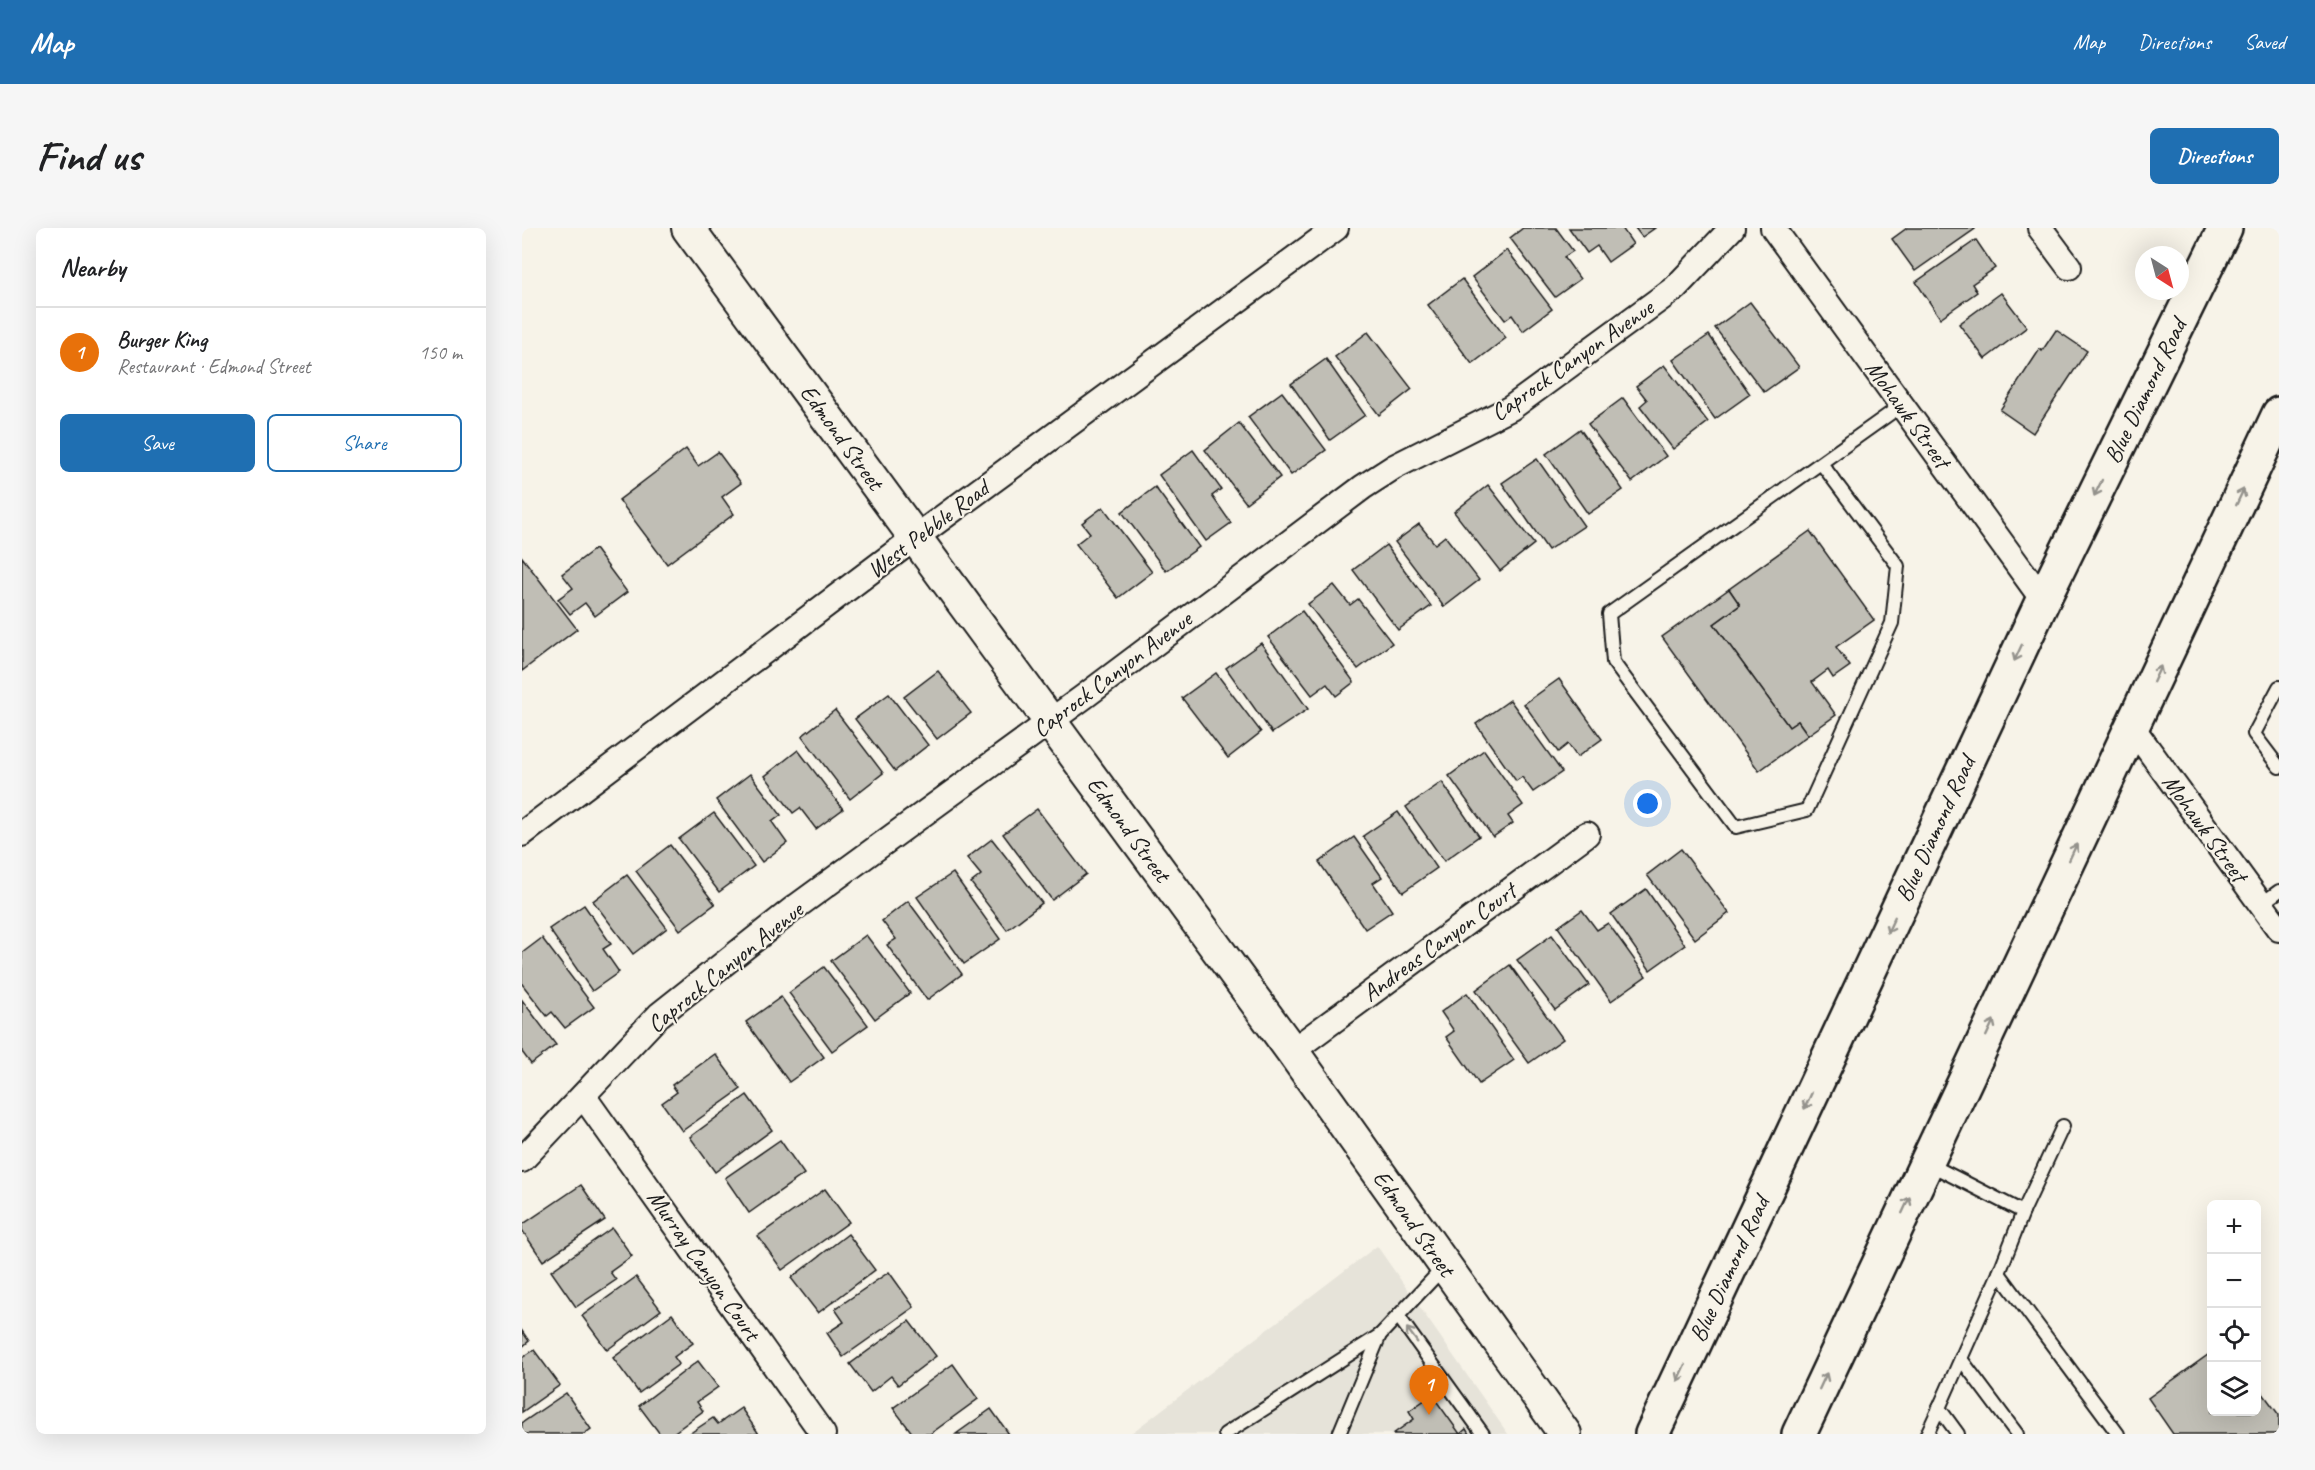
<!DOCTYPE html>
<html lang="en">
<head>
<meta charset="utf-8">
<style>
  body { margin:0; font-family:Caveat,sans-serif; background:#f6f6f6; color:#202124 }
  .controls { position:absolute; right:18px; bottom:18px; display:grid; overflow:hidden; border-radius:9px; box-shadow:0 6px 24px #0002 }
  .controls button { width:54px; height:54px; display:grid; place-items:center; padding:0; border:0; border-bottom:2px solid #e0e0e0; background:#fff; color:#202124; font:30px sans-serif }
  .compass { position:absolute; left:1613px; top:18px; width:54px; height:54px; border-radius:50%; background:#fff; box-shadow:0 6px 24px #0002; rotate:144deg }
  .you { position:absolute; left:1126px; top:576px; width:21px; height:21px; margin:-15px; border:4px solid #fff; border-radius:50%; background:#1a73e8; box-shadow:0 0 0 9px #1a73e833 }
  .badge { display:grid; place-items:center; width:39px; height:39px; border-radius:50%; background:#1f6fb2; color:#fff; font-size:20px; font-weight:700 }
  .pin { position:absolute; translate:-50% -50px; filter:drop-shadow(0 2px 3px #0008) }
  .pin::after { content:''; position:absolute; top:32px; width:21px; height:18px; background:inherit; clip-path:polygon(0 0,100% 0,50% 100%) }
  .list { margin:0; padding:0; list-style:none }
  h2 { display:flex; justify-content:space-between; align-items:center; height:78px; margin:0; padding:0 24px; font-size:26px }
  h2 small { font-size:20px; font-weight:400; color:#757577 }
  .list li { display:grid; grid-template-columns:39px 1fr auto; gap:18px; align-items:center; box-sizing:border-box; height:90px; padding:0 24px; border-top:2px solid #e0e0e0 }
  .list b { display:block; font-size:22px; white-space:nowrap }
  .list p { margin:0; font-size:20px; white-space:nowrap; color:#757577 }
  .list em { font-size:20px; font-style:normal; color:#757577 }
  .actions { display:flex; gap:12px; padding:18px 24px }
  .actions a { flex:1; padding:14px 0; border:2px solid #1f6fb2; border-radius:9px; text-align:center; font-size:21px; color:#1f6fb2 }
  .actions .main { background:#1f6fb2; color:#fff }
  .icon { flex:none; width:33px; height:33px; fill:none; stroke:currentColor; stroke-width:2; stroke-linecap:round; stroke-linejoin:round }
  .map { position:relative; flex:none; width:1757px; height:1206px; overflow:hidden; border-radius:9px }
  header { display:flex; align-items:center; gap:36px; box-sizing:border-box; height:84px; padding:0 30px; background:#1f6fb2; color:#fff }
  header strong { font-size:28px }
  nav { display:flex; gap:33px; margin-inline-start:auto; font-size:21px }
  .intro { display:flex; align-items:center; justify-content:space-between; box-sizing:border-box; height:144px; padding:0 36px }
  h1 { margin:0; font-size:42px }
  .button { padding:15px 27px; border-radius:9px; background:#1f6fb2; color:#fff; font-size:21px; font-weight:700 }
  main { display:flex; gap:36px; padding:0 36px }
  aside { flex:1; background:#fff; border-radius:9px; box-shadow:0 6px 24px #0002 }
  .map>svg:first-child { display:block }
</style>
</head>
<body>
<header>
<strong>Map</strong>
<nav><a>Map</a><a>Directions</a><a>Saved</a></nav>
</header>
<div class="intro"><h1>Find us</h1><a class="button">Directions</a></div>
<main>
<aside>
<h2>Nearby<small></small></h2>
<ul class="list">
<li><span class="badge" style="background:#e8710a">1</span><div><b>Burger King</b><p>Restaurant · Edmond Street</p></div><em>150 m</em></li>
</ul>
<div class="actions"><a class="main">Save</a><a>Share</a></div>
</aside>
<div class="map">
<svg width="1757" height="1206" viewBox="0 0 1757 1206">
  <rect width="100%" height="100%" fill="#f7f3e8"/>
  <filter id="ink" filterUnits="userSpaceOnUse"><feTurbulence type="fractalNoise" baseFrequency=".0167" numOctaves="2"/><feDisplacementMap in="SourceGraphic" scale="12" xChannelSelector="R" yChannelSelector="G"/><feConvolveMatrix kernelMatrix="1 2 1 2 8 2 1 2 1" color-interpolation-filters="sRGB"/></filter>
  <g filter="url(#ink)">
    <!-- built -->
    <path fill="#e6e3d9" d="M855,1018l131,188h-378z"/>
    <!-- building -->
    <g fill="#c0beb5" stroke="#1c1c1c" stroke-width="1.5">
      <path d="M1001,0h33l17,23 -9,6 16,22 -25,18 -45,-59z"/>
      <path d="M1047,0h53l11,16 -25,18 -11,-16 -10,7z"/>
      <path d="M1113,0h20l-13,9z"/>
      <path d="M1385,0h68v1l-60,42 -23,-32z"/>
      <path d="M1454,12l19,28 -23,16 5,8 -37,26 -24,-36z"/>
      <path d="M985,22l45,59 -29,22 -11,-16 -7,5 -33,-43z"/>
      <path d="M940,51l44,59 -34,26 -44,-59z"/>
      <path d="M1479,65l26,34 -42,32 -26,-35z"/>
      <path d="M1228,74l49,65 -35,25 -49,-64z"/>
      <path d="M1534,102l31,21 -54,82 -33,-23 40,-61 2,2z"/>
      <path d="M846,104l44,57 -33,26 -44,-58z"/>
      <path d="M1187,107l41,59 -35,25 -42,-59z"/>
      <path d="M804,131l39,56 -35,25 -39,-56z"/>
      <path d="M1142,137l44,57 -35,27 -33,-43 7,-6 -11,-14z"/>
      <path d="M760,164l44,58 -35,25 -43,-58z"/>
      <path d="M1101,170l43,58 -34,26 -44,-58z"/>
      <path d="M717,195l41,54 -34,26 -41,-53z"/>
      <path d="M1058,201l43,61 -35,24 -42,-60z"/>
      <path d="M164,221l12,17 20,-14 23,31 -19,14 12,17 -67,50 -48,-64z"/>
      <path d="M671,222l28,39 -9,7 19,27 -25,18 -47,-66z"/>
      <path d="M1015,231l47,67 -36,24 -46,-67z"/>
      <path d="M966,257l46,59 -34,27 -46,-59z"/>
      <path d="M633,259l44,60 -33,24 -44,-59z"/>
      <path d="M581,279l49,65 -34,26 -42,-54 14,-11 -8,-10z"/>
      <path d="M897,296l16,20 10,-8 34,44 -35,27 -49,-65z"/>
      <path d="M1288,303l64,89 -38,27 14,19 -17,12 -5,-8 -16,12 24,33 -28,20 -10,-14 -9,6 -75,-103 26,-19 -11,-16z"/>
      <path d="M864,317l45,61 -33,24 -45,-60z"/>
      <path d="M73,321l32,43 -32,24 -10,-13 -15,11 -12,-15 15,-11 -11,-14z"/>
      <path d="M0,329l55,72 -55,42z"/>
      <path d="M812,357l16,20 8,-6 34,44 -34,26 -50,-65z"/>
      <path d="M1207,361l11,16 -26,19 75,103 9,-6 10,14 -49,36 -97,-134z"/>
      <path d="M780,383l52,71 -18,14 -9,-12 -15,11 -44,-58z"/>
      <path d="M739,415l47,66 -36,24 -46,-65z"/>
      <path d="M416,443l33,42 -34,26 -33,-42z"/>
      <path d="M694,445l45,59 -33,26 -46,-60z"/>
      <path d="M1037,451l43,60 -25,18 -9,-13 -10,8 -34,-48z"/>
      <path d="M367,466l39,51 -33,26 -40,-52z"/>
      <path d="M988,472l52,72 -29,20 -11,-15 -6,4 -40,-57z"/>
      <path d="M313,482l48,63 -33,26 -48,-63z"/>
      <path d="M276,522l45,59 -27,20 -16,-21 -7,5 -28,-37z"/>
      <path d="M962,522l39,55 -15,11 5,7 -20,14 -44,-61z"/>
      <path d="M228,546l31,41 -9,7 15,21 -25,19 -46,-62z"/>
      <path d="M920,554l37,54 -35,25 -38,-54z"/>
      <path d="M515,581l49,65 -34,26 -49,-66z"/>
      <path d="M876,584l39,56 -34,24 -40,-56z"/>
      <path d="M192,585l40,53 -35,26 -40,-53z"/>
      <path d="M832,609l28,40 -9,6 19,28 -27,18 -46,-67z"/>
      <path d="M470,611l50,64 -35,27 -36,-47 10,-8 -14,-17z"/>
      <path d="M148,617l45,59 -35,26 -44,-59z"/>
      <path d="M1159,621l48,64 -34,26 -48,-64z"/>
      <path d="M431,645l47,66 -36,25 -47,-67z"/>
      <path d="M105,647l40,53 -34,26 -40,-53z"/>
      <path d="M1124,661l39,56 -35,25 -39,-56z"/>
      <path d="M386,673l54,73 -35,26 -40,-55 9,-6 -14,-18z"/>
      <path d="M62,677l27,39 -8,5 16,23 -27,19 -43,-62z"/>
      <path d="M1060,682l15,20 11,-7 38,53 -35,25 -53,-74z"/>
      <path d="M344,707l44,58 -35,26 -44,-58z"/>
      <path d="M1030,707l37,50 -34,25 -38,-50z"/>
      <path d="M20,710l52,69 -29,21 -13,-16 -5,4 -25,-32v-31z"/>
      <path d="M988,737l53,74 -34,24 -53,-73z"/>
      <path d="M302,739l44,58 -36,26 -43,-58z"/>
      <path d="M945,765l47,67 -35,24 -33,-47 8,-6 -13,-19z"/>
      <path d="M259,769l43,60 -35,25 -43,-60z"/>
      <path d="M0,772l34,45 -25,19 -9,-12z"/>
      <path d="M193,826l26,35 -59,42 -20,-28 15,-11 -5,-7z"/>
      <path d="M225,867l25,35 -57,42 -25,-35z"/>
      <path d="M258,912l24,34 -55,39 -24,-35z"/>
      <path d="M59,957l24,35 -62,41 -21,-31v-5z"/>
      <path d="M303,961l24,33 -67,48 -24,-34z"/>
      <path d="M90,1000l20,28 -22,16 6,8 -40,27 -25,-36z"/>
      <path d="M326,1006l27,36 -57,43 -27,-35z"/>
      <path d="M367,1044l25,35 -71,50 -16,-24 17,-11 -9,-13z"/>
      <path d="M114,1049l25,33 -54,40 -25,-34z"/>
      <path d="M150,1086l21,29 -19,14 5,7 -40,29 -26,-35z"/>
      <path d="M387,1093l27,35 -38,29 -7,-9 -20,16 -21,-28z"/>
      <path d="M0,1103l7,10 -7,6z"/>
      <path d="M12,1122l26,35 -38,27v-54z"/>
      <path d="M1690,1124v60h44v-28l23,31v19h-106l-25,-36z"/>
      <path d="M176,1133l20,26 -21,15 6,9 -31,23h-12l-21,-28z"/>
      <path d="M431,1136l25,35 -48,35h-17l-20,-26z"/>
      <path d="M44,1165l25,36 -7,5h-62v-11z"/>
      <path d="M910,1167l28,39 6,-5 3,5h-76l21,-15 -5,-8z"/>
      <path d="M219,1180l18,26h-70l24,-16 5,6z"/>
      <path d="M469,1181l18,25h-53z"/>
    </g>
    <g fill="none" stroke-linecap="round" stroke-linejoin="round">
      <defs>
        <g id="service">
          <path d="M1299,235l77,103 -6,57 -85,187 -71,17 -123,-165 -4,-48 293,-209"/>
          <path d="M1757,459l-25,47 25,33"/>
          <path d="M1739,676l18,-13"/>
          <path d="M1405,935l96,49 -24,61 -60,135 19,26"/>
          <path d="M1501,984l40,-86"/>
          <path d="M1477,1045l119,161"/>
          <path d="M876,1088l85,118"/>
          <path d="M1439,1131l56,75"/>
          <path d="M703,1206l155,-99"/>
          <path d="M817,1206l41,-99 64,-68"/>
          <path d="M1405,1206l12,-26"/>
        </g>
        <g id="minor">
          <path d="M1251,0l270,372"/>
          <path d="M1518,0l29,39"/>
          <path d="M1610,499l147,202"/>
          <path d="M0,606l394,-297 420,-309"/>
          <path d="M770,823l295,-217"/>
          <path d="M62,869l239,337"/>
          <path d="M0,932l137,-145 134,-106 292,-213 278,-209 31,-20 117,-59 164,-120 57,-60"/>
        </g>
        <path id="tertiary" d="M166,0l604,823 273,383"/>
        <g id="trunk">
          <path d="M1130,1206l391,-834 182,-372"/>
          <path d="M1277,1206l480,-1020"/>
        </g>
      </defs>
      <!-- service casing -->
      <use href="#service" stroke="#1c1c1c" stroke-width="16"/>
      <!-- minor casing -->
      <use href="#minor" stroke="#1c1c1c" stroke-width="28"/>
      <!-- tertiary casing -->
      <use href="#tertiary" stroke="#1c1c1c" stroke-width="36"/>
      <!-- trunk casing -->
      <use href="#trunk" stroke="#1c1c1c" stroke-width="38"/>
      <!-- service -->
      <use href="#service" stroke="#f7f3e8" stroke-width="12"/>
      <!-- minor -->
      <use href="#minor" stroke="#f7f3e8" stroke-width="24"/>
      <!-- tertiary -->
      <use href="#tertiary" stroke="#f7f3e8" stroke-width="32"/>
      <!-- trunk -->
      <use href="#trunk" stroke="#f7f3e8" stroke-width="33"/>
    </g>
    <!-- one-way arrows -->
    <defs><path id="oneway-shaft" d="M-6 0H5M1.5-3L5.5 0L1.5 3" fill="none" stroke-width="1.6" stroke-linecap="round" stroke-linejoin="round" transform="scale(1.5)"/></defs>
    <g stroke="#94928c">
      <use href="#oneway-shaft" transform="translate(1576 260) rotate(116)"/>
      <use href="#oneway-shaft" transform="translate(1718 269) rotate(-65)"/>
      <use href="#oneway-shaft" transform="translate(1496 425) rotate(115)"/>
      <use href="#oneway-shaft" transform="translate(1635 446) rotate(-65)"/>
      <use href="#oneway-shaft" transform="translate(1551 624) rotate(-65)"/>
      <use href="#oneway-shaft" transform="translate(1369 697) rotate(115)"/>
      <use href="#oneway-shaft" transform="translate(1468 800) rotate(-65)"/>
      <use href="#oneway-shaft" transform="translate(1286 873) rotate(115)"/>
      <use href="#oneway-shaft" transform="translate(1384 977) rotate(-65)"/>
      <use href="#oneway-shaft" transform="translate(890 1107) rotate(-126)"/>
      <use href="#oneway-shaft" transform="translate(1159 1145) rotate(115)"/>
      <use href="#oneway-shaft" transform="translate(1301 1153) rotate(-65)"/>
    </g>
  </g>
  <g text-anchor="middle" stroke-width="4.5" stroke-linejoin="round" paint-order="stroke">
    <!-- street labels -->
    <g font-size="24" fill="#1c1c1c" stroke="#f7f3e8">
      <text transform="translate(1050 132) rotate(-35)" y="8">Caprock Canyon Avenue</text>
      <text transform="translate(1623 163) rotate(-64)" y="8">Blue Diamond Road</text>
      <text transform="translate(1386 186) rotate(54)" y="8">Mohawk Street</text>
      <text transform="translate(320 209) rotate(54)" y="8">Edmond Street</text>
      <text transform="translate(406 301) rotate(-37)" y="8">West Pebble Road</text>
      <text transform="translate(590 446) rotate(-37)" y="8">Caprock Canyon Avenue</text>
      <text transform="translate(1683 600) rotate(54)" y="8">Mohawk Street</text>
      <text transform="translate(607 601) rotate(54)" y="8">Edmond Street</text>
      <text transform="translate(1413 601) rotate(-65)" y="8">Blue Diamond Road</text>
      <text transform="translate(917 714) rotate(-36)" y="8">Andreas Canyon Court</text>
      <text transform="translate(203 739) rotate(-39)" y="8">Caprock Canyon Avenue</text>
      <text transform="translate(892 995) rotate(55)" y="8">Edmond Street</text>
      <text transform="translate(182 1037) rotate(55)" y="8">Murray Canyon Court</text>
      <text transform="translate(1207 1041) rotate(-65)" y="8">Blue Diamond Road</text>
    </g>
  </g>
</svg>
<div class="controls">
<button>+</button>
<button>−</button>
<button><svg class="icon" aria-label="locate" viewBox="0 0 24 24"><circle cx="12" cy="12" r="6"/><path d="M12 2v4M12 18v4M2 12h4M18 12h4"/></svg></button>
<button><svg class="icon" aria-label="layers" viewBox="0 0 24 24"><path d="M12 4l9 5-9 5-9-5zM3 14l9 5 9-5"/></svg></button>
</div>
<svg class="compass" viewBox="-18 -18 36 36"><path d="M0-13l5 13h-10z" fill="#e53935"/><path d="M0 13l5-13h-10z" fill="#757577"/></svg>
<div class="you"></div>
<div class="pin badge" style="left:907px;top:1187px;background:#e8710a">1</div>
</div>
</main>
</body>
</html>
